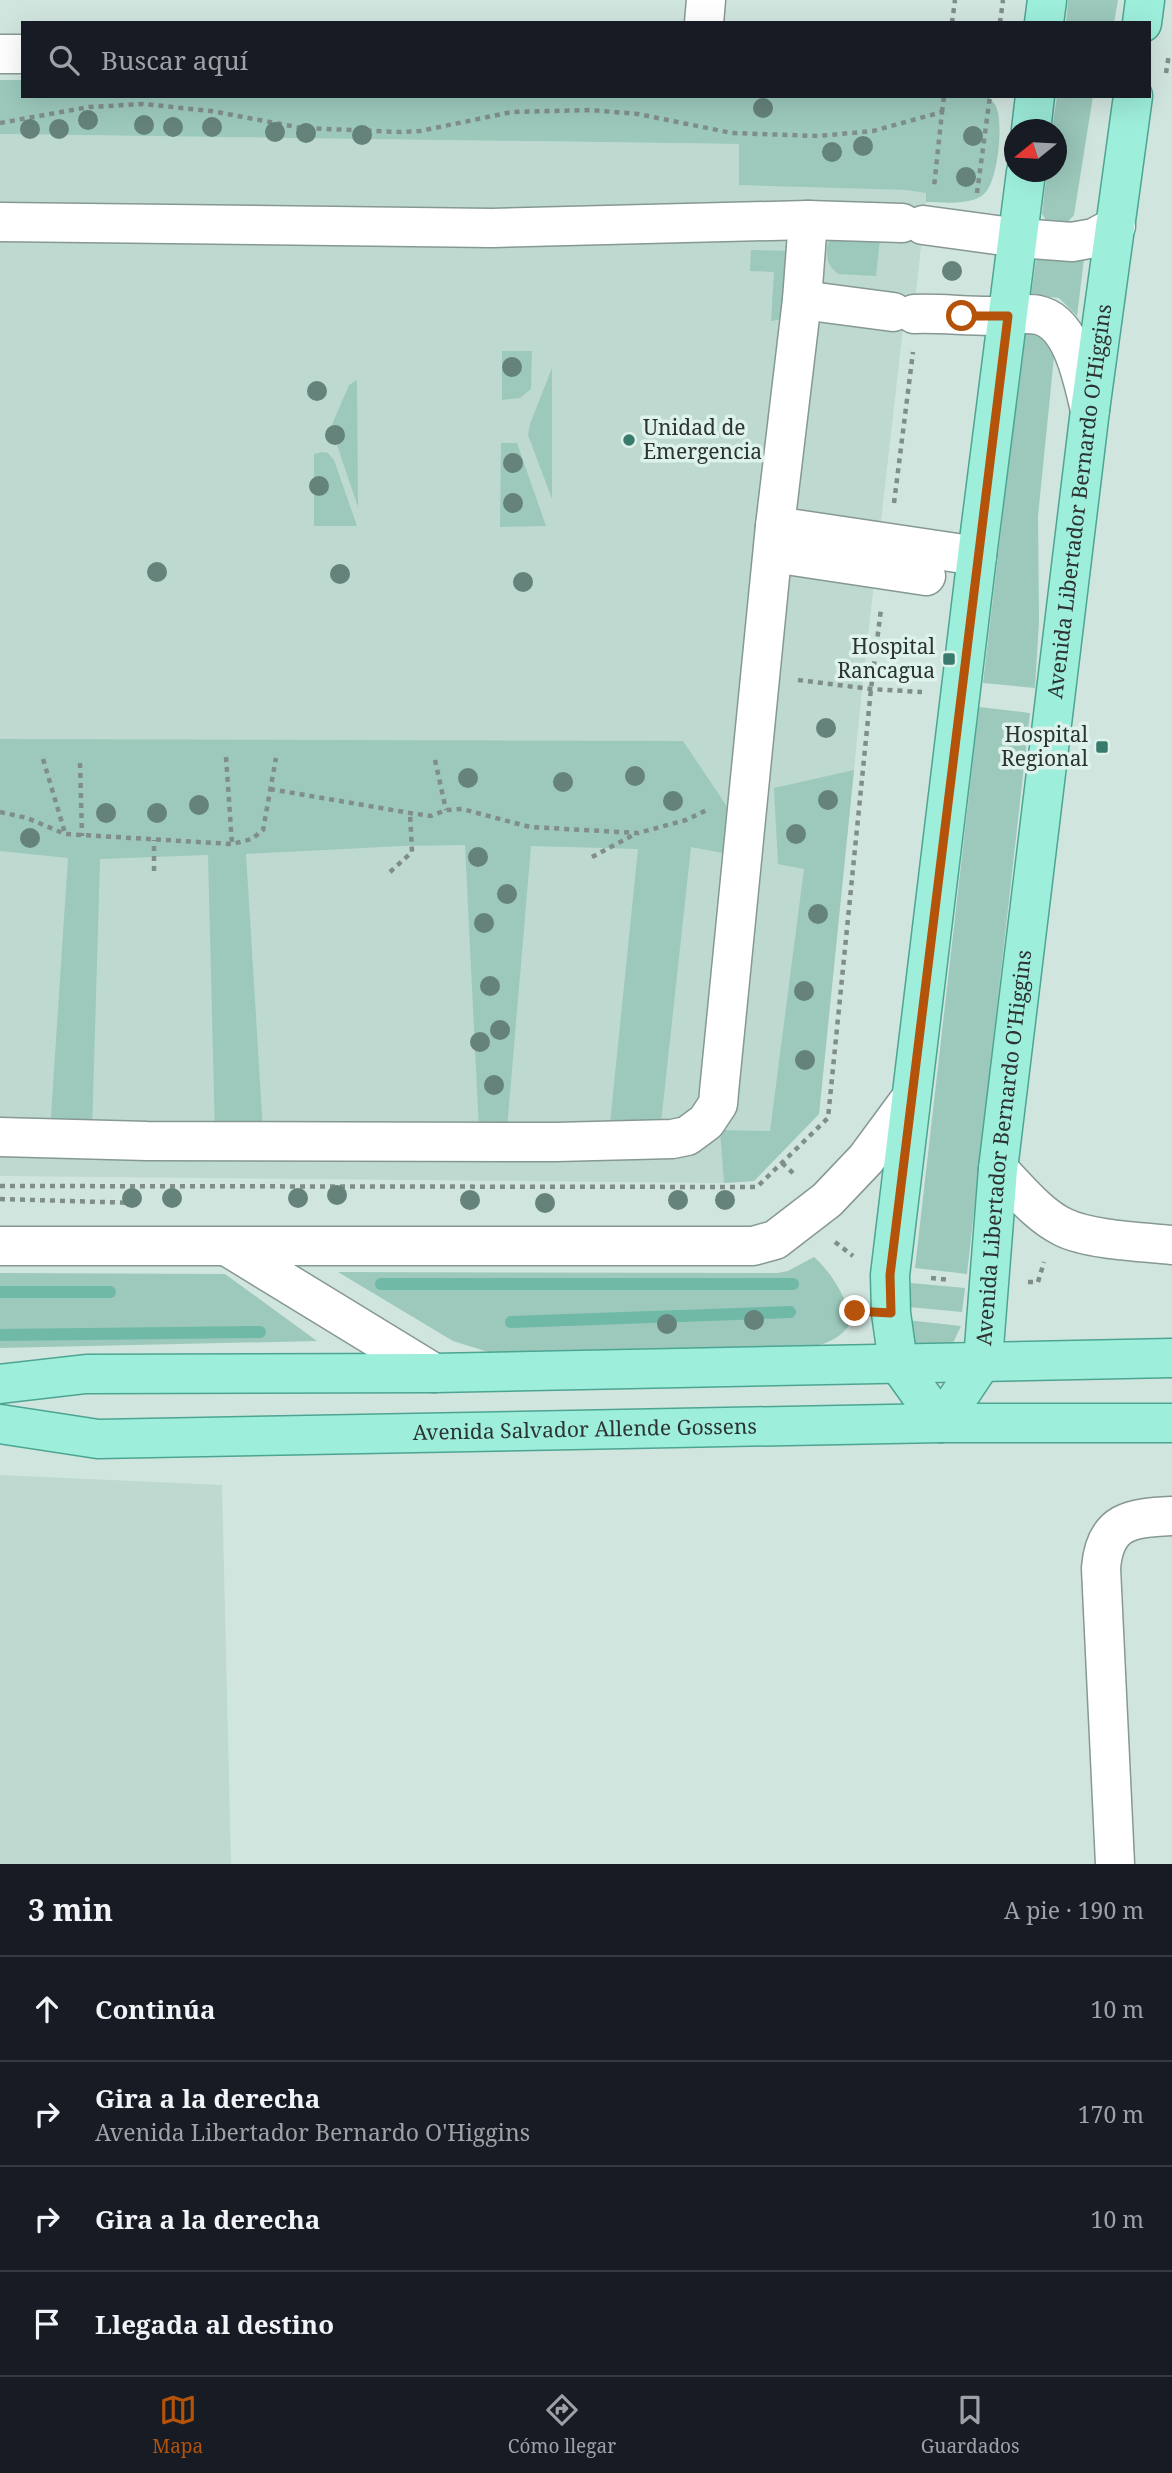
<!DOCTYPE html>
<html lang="es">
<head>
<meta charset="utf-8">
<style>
  body { margin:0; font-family:"Noto Serif",serif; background:#20242c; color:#f1f3f6 }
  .compass { position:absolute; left:1004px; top:119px; width:63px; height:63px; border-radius:50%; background:#171b24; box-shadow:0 7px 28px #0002; rotate:252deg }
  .stop { position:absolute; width:21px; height:21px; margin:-16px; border:5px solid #b45309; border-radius:50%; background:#fff }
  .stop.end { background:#b45309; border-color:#fff; box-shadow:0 2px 7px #0008 }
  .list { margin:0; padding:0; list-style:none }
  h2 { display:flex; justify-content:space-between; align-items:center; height:91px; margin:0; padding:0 28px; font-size:30px }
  h2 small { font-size:23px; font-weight:400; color:#9ea1a6 }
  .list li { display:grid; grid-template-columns:46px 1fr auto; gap:21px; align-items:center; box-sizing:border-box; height:105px; padding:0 28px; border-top:2px solid #363941 }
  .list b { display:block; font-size:26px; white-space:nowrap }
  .list p { margin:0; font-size:23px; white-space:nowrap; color:#9ea1a6 }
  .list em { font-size:23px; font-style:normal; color:#9ea1a6 }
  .icon { flex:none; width:38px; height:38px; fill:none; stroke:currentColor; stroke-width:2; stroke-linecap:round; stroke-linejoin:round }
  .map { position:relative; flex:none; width:1172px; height:1864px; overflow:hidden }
  .search { position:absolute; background:#171b24; box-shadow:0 7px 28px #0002; left:21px; right:21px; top:21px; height:77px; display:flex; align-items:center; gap:18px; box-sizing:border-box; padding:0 24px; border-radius:0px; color:#9ea1a6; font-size:26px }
  .sheet { height:511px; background:#171b24 }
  nav { display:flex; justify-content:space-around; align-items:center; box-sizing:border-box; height:98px; border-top:2px solid #363941; background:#171b24; font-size:19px; color:#9ea1a6 }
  nav a { display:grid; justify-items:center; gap:4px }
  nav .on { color:#b45309 }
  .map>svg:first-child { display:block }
</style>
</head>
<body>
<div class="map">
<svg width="1172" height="1864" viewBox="0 0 1172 1864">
  <rect width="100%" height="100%" fill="#d1e5df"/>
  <!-- built -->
  <g fill="#bed9d0">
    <path d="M0,134l739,10v40l167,6 21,3 -15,135h-9l-39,343 -45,443 -65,67 -30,2 -724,-7z"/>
    <path d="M0,1475l222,10 9,379h-231z"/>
  </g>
  <!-- green -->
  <g fill="#9cc9bc">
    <path d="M1068,0h50l-4,23h-48z"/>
    <path d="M0,80h23v16h965c3,4 8,8 9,13 6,17 1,73 -13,85 -14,12 -41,8 -58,8v-9l-20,-3 -167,-5v-41l-739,-10z"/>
    <path d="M1057,96h36l-19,119 -9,10h-16l-7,-11 5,-42h9v-42l-4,-1z"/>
    <path d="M881,230l-5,46 -37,-2c-14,-8 -15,-25 -8,-38z"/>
    <path d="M751,250l42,1 -10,68 -12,2 3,-49 -24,-1z"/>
    <path d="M1037,253l47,6 -7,57 -18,-18 -28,-3z"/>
    <path d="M1025,326l31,11 -18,179 1,105 -4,67 -52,-5z"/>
    <path d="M502,351h30l-1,38 -11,9 -18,2z"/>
    <path d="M552,368v131l-24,-64 2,-11z"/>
    <path d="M357,380l1,127 -27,-80 18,-42z"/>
    <path d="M501,443h16l29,83 -46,1z"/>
    <path d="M322,452l6,1 6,7 23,66h-43v-72z"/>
    <path d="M979,707l51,6 -63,561 -52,-6z"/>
    <path d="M0,739l683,2 47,70 -7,42 -32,-6 -31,285 -51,1 29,-284 -107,-3 -24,283 -28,1 -14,-285 -62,1 -157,8 17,277 -48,4 -7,-280 -108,4 -8,274 -42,-2 18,-273 -68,-7z"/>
    <path d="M854,770l-35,344 -65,67 -30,2 -4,-53 50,1 34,-262 -26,-5 -4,-76z"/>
    <path d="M814,1257c18,16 33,41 37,65 -11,19 -30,23 -50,28l-297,7 -51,-16 -115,-69 439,1 11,-2z"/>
    <path d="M0,1273l225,1 92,67 -317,7z"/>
    <path d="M911,1283l54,5 -3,24 -53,-5z"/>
    <path d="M907,1320l54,6 -7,15 -9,8 -30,-5z"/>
  </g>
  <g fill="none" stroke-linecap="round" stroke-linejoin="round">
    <!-- stream -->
    <g stroke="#70b9a7" stroke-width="12">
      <path d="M381,1284h412"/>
      <path d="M0,1292h110"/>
      <path d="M511,1322l279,-10"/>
      <path d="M0,1335l260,-3"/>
    </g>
    <defs>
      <g id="minor">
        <path d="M704,23l2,-23"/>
        <path d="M0,54h23"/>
        <path d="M0,222l492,6 316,-8 94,3"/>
        <path d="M923,225l96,13 53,4 22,-4 22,-12"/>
        <path d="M802,300l91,12"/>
        <path d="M914,314c25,-1 50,2 76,2 13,0 36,-4 48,-1 35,7 45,67 52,95"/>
        <path d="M775,526l202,30"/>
        <path d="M773,553l153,23"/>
        <path d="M0,1137l147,4 409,1 116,-3 15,-3 19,-14 12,-18 1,-12 56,-566 27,-226 6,-80"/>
        <path d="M998,1169c20,20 40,46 65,58 26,13 79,15 109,18"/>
        <path d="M0,1246h753l22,-6 52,-40 39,-41 45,-61"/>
        <path d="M228,1247l206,126"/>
        <path d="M1115,1864l-14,-296c4,-48 30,-50 71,-52"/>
      </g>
      <g id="major">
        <path d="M1044,23l3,-23"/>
        <path d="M1142,23l3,-23"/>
        <path d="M1031,130l4,-34"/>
        <path d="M0,1384l86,-10 348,-1 738,-15"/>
        <path id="s1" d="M941,1423l42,-63 15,-191 92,-759 43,-314"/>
        <path d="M941,1423l-43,-60 -7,-50 -1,-38 87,-719 49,-384"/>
        <path id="s2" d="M0,1424l98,15 843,-16h231"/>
      </g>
    </defs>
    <!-- minor casing -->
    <use href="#minor" stroke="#869893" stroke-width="41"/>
    <!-- major casing -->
    <use href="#major" stroke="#4ca591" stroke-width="41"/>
    <!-- path -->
    <g stroke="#808e8a" stroke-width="4.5" stroke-dasharray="5 5" stroke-linecap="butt">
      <path d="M952,23l3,-23"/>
      <path d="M1000,23l3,-23"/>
      <path d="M1166,73l3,-19"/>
      <path d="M942,112l2,-16"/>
      <path d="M0,123l89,-16 54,-3 68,7 91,17 98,4 20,-1 92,-19 78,-2 48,4 94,19 86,3 55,-5 69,-19 -8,75"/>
      <path d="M977,193l13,-97"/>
      <path d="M894,503l19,-151"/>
      <path d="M798,680l73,9 51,3"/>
      <path d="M226,757l6,87"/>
      <path d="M43,759l22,74"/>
      <path d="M435,760l11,50"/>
      <path d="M80,763l2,73"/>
      <path d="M270,789l140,24 21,3 15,-6 16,-1 68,18 108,6 48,-13 21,-10"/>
      <path d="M0,812l27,6 38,16 167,10 20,-5 11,-9 13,-72"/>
      <path d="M592,857l45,-24"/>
      <path d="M154,871v-31"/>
      <path d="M390,872l22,-20 -2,-39"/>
      <path d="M782,1163l12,11"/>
      <path d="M0,1186l757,1 71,-69 43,-429 10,-80"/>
      <path d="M0,1199l137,4"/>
      <path d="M835,1242l18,14"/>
      <path d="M931,1278l19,2"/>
      <path d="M1028,1282h10l6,-20"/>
    </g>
    <!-- minor -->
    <use href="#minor" stroke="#fff" stroke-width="38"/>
    <!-- major -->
    <use href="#major" stroke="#9eeedc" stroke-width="38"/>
  </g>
  <!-- trees -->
  <g fill="#65827b">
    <circle cx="763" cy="108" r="10"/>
    <circle cx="88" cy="120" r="10"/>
    <circle cx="144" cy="125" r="10"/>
    <circle cx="173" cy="127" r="10"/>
    <circle cx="212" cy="127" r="10"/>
    <circle cx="30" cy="129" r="10"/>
    <circle cx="59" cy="129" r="10"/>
    <circle cx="275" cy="132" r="10"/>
    <circle cx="306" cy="133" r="10"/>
    <circle cx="362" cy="135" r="10"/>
    <circle cx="973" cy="136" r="10"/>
    <circle cx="863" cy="146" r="10"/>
    <circle cx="832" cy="152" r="10"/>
    <circle cx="966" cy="177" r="10"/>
    <circle cx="952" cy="271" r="10"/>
    <circle cx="512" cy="367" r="10"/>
    <circle cx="317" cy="391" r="10"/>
    <circle cx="335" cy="435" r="10"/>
    <circle cx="513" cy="463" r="10"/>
    <circle cx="319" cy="486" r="10"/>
    <circle cx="513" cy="503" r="10"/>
    <circle cx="157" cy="572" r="10"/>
    <circle cx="340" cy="574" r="10"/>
    <circle cx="523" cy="582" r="10"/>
    <circle cx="826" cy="728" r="10"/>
    <circle cx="635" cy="776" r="10"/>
    <circle cx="468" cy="778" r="10"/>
    <circle cx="563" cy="782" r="10"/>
    <circle cx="828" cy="800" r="10"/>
    <circle cx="673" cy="801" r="10"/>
    <circle cx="199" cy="805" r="10"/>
    <circle cx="106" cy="813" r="10"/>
    <circle cx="157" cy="813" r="10"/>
    <circle cx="796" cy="834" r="10"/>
    <circle cx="30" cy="838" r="10"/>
    <circle cx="478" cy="857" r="10"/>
    <circle cx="507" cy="894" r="10"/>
    <circle cx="818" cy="914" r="10"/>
    <circle cx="484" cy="923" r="10"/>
    <circle cx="490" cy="986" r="10"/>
    <circle cx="804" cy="991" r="10"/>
    <circle cx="500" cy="1030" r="10"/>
    <circle cx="480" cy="1042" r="10"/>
    <circle cx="805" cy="1060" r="10"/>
    <circle cx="494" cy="1085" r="10"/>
    <circle cx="337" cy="1195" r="10"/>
    <circle cx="132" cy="1198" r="10"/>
    <circle cx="172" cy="1198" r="10"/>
    <circle cx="298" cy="1198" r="10"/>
    <circle cx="470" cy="1200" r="10"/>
    <circle cx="678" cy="1200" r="10"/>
    <circle cx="725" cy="1200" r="10"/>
    <circle cx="545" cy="1203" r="10"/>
    <circle cx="754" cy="1320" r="10"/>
    <circle cx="667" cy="1324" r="10"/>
  </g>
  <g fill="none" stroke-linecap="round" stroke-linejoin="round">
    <!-- route -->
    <path stroke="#b45309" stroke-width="9" d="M855,1311l36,2 -1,-38 118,-959h-46"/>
  </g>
  <!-- markers -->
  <g fill="#387a6b" stroke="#def2ec" stroke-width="2.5">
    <circle cx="629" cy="440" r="7"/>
    <rect x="942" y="652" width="14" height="14" rx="3.5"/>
    <rect x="1095" y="740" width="14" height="14" rx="3.5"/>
  </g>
  <g text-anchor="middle" stroke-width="7" stroke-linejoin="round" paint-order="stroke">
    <!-- poi labels -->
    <g font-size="21" fill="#2c3331" stroke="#def2ec" text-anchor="end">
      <text x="643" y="435" text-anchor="start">Unidad de<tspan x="643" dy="24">Emergencia</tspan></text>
      <text x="935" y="654">Hospital<tspan x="935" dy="24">Rancagua</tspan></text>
      <text x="1088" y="742">Hospital<tspan x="1088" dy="24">Regional</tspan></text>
    </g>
    <!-- street labels -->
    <g font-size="21" fill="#2c3331" stroke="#def2ec">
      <text dy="7" stroke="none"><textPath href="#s1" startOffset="940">Avenida Libertador Bernardo O'Higgins</textPath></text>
      <text dy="7" stroke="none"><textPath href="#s1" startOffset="289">Avenida Libertador Bernardo O'Higgins</textPath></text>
      <text dy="7" stroke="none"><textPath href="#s2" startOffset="586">Avenida Salvador Allende Gossens</textPath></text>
    </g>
  </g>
</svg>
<svg class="compass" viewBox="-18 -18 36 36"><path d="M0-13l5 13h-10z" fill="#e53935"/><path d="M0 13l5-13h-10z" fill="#9ea1a6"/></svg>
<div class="stop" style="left:962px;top:316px"></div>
<div class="stop end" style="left:855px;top:1311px"></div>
<div class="search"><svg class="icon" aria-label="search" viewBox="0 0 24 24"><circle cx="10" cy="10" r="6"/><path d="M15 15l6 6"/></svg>Buscar aquí</div>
</div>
<section class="sheet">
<h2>3 min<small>A pie · 190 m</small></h2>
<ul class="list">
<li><svg class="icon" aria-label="ahead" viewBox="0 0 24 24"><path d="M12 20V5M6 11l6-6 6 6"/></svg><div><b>Continúa</b></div><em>10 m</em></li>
<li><svg class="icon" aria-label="right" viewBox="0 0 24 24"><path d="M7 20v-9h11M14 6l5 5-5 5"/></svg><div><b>Gira a la derecha</b><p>Avenida Libertador Bernardo O'Higgins</p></div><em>170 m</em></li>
<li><svg class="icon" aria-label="right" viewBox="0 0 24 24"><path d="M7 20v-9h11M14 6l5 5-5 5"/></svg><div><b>Gira a la derecha</b></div><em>10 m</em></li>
<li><svg class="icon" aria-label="arrive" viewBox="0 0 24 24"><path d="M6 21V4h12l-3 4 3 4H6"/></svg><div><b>Llegada al destino</b></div></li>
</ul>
</section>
<nav>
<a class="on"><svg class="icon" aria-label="map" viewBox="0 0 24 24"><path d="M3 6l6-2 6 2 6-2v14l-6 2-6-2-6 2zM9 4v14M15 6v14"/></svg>Mapa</a>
<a><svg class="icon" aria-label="directions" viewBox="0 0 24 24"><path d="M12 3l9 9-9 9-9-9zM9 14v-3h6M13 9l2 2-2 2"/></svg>Cómo llegar</a>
<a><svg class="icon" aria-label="saved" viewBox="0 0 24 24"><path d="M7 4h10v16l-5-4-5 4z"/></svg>Guardados</a>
</nav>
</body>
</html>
